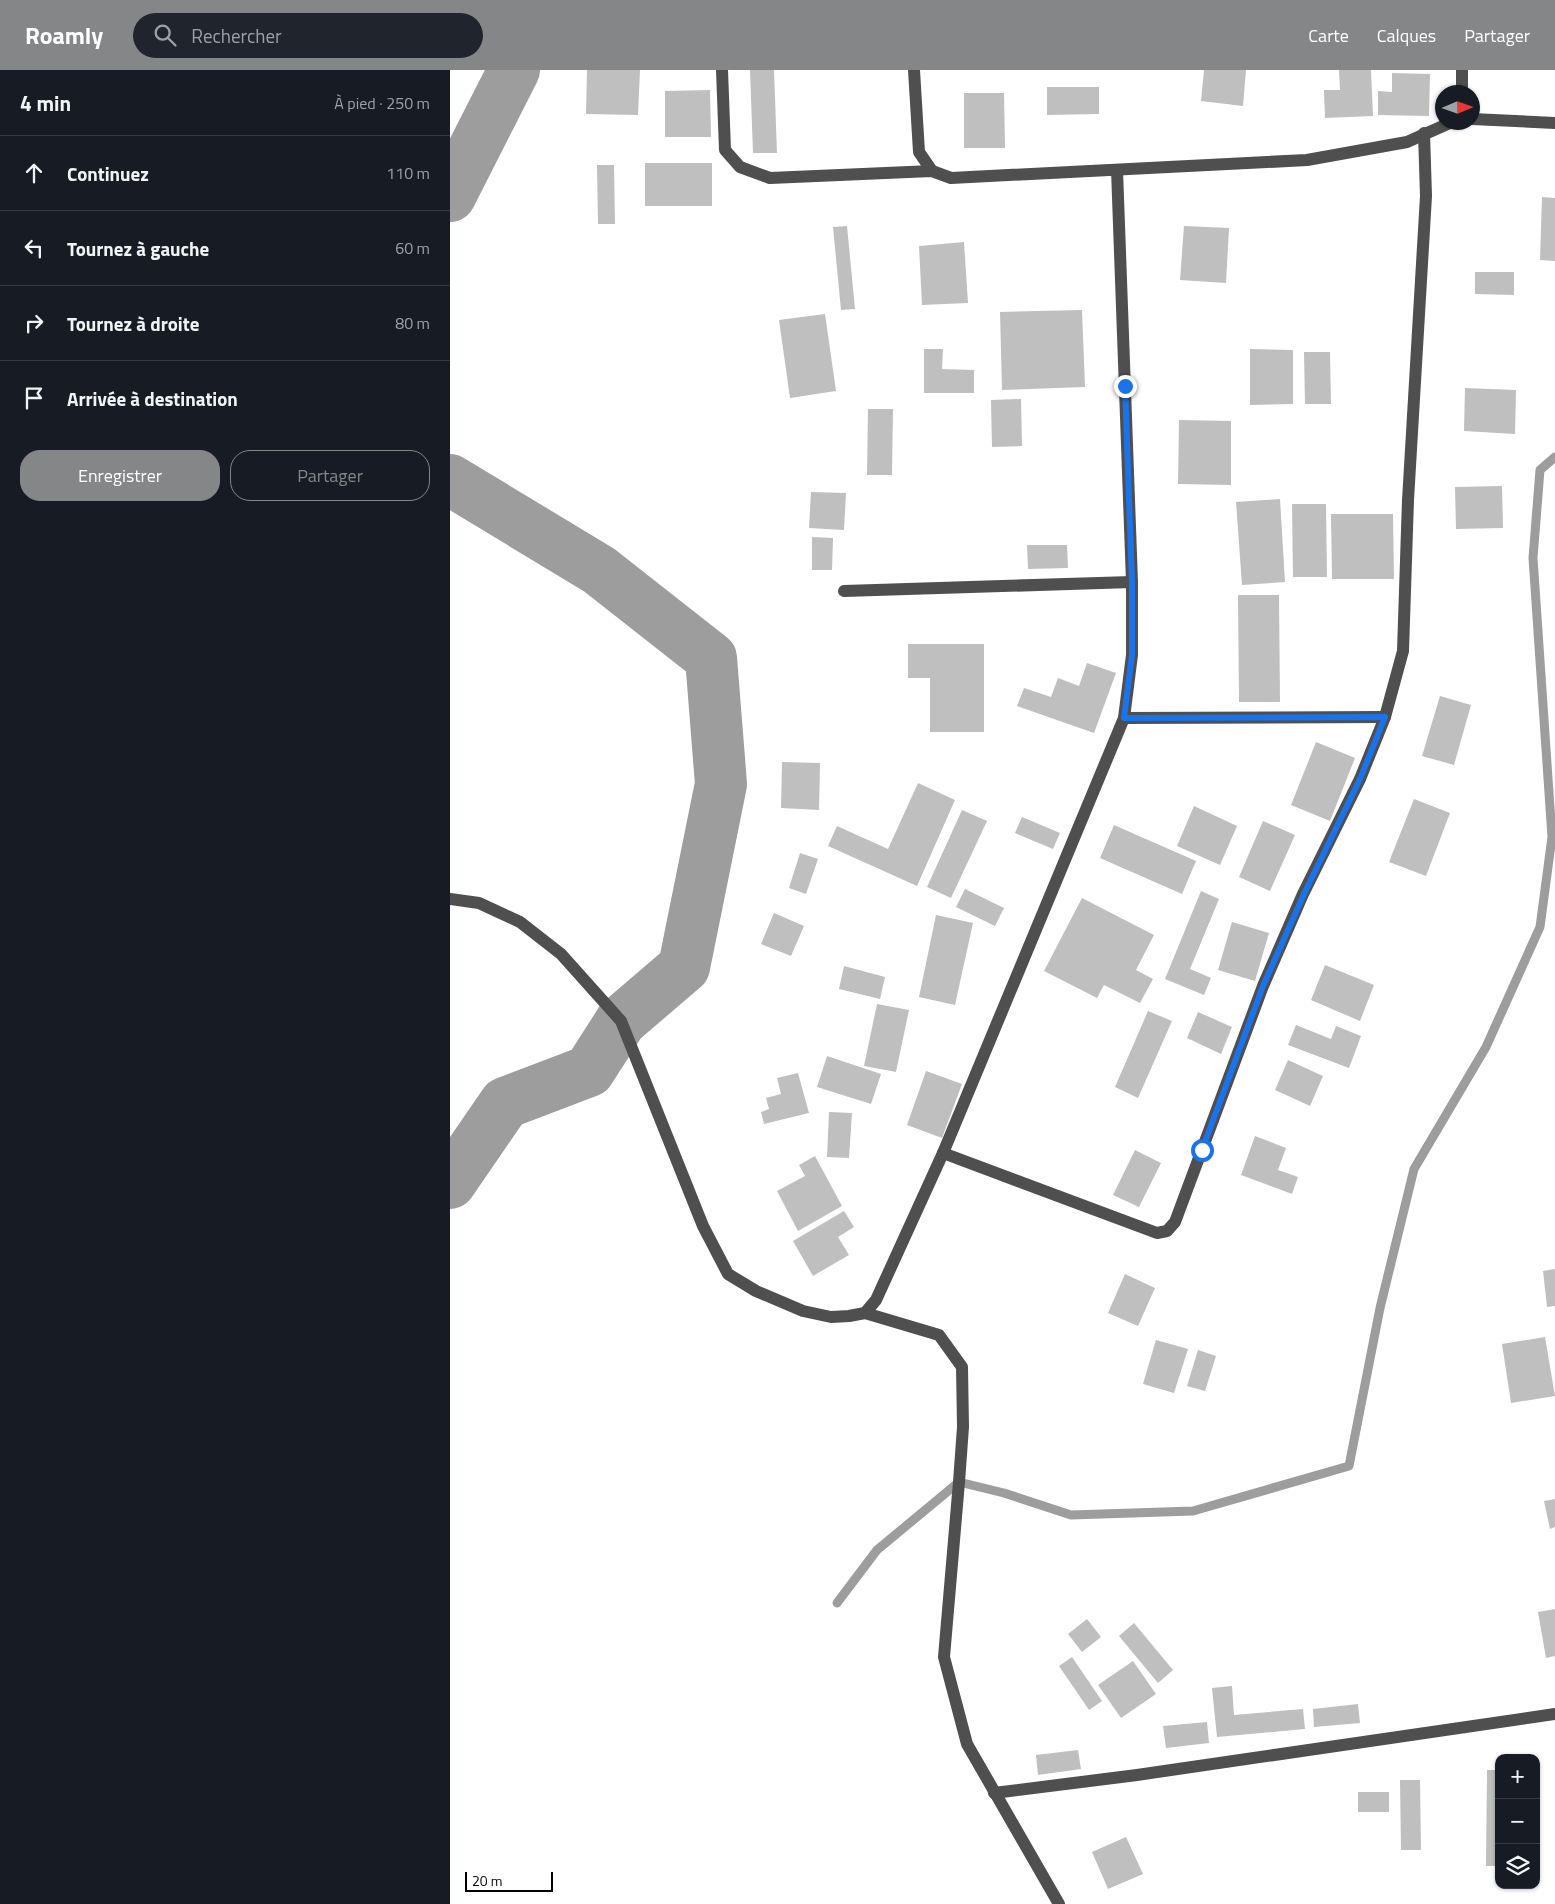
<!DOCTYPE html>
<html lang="fr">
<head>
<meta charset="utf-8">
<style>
  body { margin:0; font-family:"Titillium Web",sans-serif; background:#20242c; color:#f1f3f6 }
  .controls { position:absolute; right:15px; bottom:15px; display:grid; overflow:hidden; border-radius:10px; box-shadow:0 1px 4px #0004 }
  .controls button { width:45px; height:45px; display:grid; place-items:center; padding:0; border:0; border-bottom:1px solid #363941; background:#171b24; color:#f1f3f6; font:25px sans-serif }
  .compass { position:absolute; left:985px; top:15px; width:45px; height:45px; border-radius:50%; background:#171b24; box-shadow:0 1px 4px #0004; rotate:88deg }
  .scale { position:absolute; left:15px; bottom:12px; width:88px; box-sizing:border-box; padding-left:5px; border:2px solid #000; border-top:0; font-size:14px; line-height:18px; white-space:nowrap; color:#000; -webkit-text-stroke:4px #fff; paint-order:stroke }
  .stop { position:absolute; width:15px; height:15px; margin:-11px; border:4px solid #1a73e8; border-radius:50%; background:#fff }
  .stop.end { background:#1a73e8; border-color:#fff; box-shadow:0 1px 5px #0008 }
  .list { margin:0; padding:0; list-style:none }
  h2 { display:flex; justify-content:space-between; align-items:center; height:65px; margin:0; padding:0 20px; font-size:21px }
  h2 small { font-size:16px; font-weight:400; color:#9ea1a6 }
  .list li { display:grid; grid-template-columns:32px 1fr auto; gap:15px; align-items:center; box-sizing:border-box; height:75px; padding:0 20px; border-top:1px solid #363941 }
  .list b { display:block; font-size:19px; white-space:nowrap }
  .list em { font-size:16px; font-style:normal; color:#9ea1a6 }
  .actions { display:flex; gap:10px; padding:15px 20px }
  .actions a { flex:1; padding:11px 0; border:1px solid #858687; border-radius:20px; text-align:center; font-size:18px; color:#858687 }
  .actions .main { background:#858687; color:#fff }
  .icon { flex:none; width:28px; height:28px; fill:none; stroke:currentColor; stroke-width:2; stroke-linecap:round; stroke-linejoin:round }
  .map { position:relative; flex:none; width:1105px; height:1834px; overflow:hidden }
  header { display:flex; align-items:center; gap:30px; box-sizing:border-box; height:70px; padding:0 25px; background:#858687; color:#fff }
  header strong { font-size:24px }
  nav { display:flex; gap:28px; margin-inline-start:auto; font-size:18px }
  .search { width:350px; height:45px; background:#20242c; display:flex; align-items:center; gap:12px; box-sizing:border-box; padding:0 18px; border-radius:28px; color:#9ea1a6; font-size:19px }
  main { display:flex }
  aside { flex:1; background:#171b24 }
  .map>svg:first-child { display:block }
</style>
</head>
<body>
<header>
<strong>Roamly</strong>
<div class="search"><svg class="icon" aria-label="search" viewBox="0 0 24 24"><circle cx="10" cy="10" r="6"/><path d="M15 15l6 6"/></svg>Rechercher</div>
<nav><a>Carte</a><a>Calques</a><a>Partager</a></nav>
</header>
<main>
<aside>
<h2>4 min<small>À pied · 250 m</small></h2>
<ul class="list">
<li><svg class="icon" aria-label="ahead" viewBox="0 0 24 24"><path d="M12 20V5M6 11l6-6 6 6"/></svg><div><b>Continuez</b></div><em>110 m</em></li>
<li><svg class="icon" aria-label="left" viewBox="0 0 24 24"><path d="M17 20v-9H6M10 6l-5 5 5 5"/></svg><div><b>Tournez à gauche</b></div><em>60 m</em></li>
<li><svg class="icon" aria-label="right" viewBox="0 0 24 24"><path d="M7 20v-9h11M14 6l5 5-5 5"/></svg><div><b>Tournez à droite</b></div><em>80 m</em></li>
<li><svg class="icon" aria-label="arrive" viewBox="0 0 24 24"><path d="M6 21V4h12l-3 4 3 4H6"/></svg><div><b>Arrivée à destination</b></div></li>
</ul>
<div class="actions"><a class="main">Enregistrer</a><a>Partager</a></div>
</aside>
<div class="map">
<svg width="1105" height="1834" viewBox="0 0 1105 1834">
  <rect width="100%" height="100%" fill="#fff"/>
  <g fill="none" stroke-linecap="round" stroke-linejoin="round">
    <!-- stream -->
    <path stroke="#9d9d9d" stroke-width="9" d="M387,1533l40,-53 82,-68 45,11 67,22 122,-4 156,-45 31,-158 34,-139 72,-122 54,-120 12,-90 -19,-279 7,-88 15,-13"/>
    <!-- river -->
    <g stroke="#9d9d9d" stroke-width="52">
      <path d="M0,126l64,-126"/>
      <path d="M0,410l149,90 112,88 10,126 -37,183 -63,54 -32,50 -84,32 -55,80"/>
    </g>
  </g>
  <!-- building -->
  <g fill="#bfbfbf">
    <path d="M137,0h53l-2,45 -52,-1z"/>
    <path d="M300,0h24l3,83h-24z"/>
    <path d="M754,0h42l-3,36 -42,-5z"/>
    <path d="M889,0h32l2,46 -48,2 -1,-28h16z"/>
    <path d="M942,3l38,1 -1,42 -51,-1v-24l14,1z"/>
    <path d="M597,17h52v27l-52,1z"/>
    <path d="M260,20l1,47h-46v-46z"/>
    <path d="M514,23h40l1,55h-41z"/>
    <rect x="195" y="93" width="67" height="43"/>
    <path d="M147,95h17l1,59h-17z"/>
    <path d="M1092,127l13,1v63l-15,-1z"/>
    <path d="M397,156l8,83 -14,1 -8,-83z"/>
    <path d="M734,156l45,2 -3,55 -46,-3z"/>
    <path d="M514,172l4,61 -46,2 -3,-59z"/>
    <path d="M1025,202h39v23l-39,-1z"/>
    <path d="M632,240l3,77 -83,3 -2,-78z"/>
    <path d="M375,244l11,77 -46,7 -11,-78z"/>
    <path d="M474,279h19l-1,20 32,1v23h-50z"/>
    <path d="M800,279l43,1v54l-43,1z"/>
    <path d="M854,282h26l1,52h-26z"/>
    <path d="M1015,318l51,2 -1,44 -51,-3z"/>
    <path d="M571,329l1,47 -30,1 -1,-47z"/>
    <path d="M418,339h25l-1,66h-25z"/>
    <path d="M729,350l52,1v64l-53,-1z"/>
    <path d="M1052,416l1,42 -47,1 -1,-42z"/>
    <path d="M361,422l35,1 -2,37 -35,-2z"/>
    <path d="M830,429l5,83 -43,3 -6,-83z"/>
    <path d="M842,434h34l1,73h-34z"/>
    <path d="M881,444h62l1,65h-62z"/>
    <path d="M362,467l21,1 -1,32h-20z"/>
    <path d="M577,475h40l1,23 -40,1z"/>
    <path d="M788,525h41l1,107h-41z"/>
    <path d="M458,574h76v88h-54v-54h-22z"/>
    <path d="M637,593l29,10 -22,60 -77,-27 7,-18 27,9 7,-19 21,8z"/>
    <path d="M990,626l31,9 -17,60 -32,-9z"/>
    <path d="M866,672l39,16 -25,63 -39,-16z"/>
    <path d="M332,692l38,1 -1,47 -38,-2z"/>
    <path d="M468,713l37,17 -38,86 -89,-40 9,-20 51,23z"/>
    <path d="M964,729l36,14 -24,63 -37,-14z"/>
    <path d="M744,736l43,20 -17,39 -43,-19z"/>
    <path d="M512,740l25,11 -36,77 -24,-11z"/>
    <path d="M572,747l38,16 -7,16 -38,-16z"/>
    <path d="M813,751l32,14 -25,56 -31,-14z"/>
    <path d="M664,755l82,36 -14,33 -82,-36z"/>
    <path d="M350,783l18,6 -12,35 -17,-6z"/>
    <path d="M515,819l39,19 -9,18 -39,-19z"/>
    <path d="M751,821l18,8 -29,70 21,9 -7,17 -39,-16z"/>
    <path d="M632,828l72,37 -18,35 17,9 -13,24 -36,-18 -7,13 -53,-27z"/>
    <path d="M324,843l30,13 -13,30 -30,-12z"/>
    <path d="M486,845l37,8 -18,82 -36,-8z"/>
    <path d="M782,852l37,11 -14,48 -37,-11z"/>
    <path d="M875,895l49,20 -14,36 -49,-21z"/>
    <path d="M394,896l41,11 -5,22 -41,-10z"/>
    <path d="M427,934l32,6 -13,62 -32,-6z"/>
    <path d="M698,941l24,10 -34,77 -23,-11z"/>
    <path d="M748,942l34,15 -11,27 -34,-16z"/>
    <path d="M846,955l35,14 5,-13 25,10 -12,32 -61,-23z"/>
    <path d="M377,986l54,18 -10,30 -54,-17z"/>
    <path d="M838,990l35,16 -13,30 -35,-16z"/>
    <path d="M476,1001l36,13 -20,54 -35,-13z"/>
    <path d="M348,1003l11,40 -45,11 -3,-12 8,-3 -3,-11 15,-4 -4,-16z"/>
    <path d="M379,1042l23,1 -3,45 -22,-1z"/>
    <path d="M805,1066l31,12 -8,22 20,7 -6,17 -51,-19z"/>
    <path d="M685,1080l26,13 -22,44 -26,-12z"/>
    <path d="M365,1086l27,50 -44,25 -21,-40 28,-15 -6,-11z"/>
    <path d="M394,1141l10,16 -16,10 11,18 -36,21 -20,-35z"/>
    <path d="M1105,1199v37l-8,1 -4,-36z"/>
    <path d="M675,1204l30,14 -17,38 -30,-13z"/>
    <path d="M1095,1267l10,59 -44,7 -9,-59z"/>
    <path d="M706,1270l32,9 -14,44 -31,-9z"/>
    <path d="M748,1280l18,6 -11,35 -18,-5z"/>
    <path d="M1105,1429v28l-5,2 -6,-28z"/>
    <path d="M1105,1539v47l-9,2 -8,-46z"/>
    <path d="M637,1549l14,18 -19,15 -14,-18z"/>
    <path d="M684,1553l39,47 -15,13 -39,-47z"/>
    <path d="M622,1587l30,44 -13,9 -30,-44z"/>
    <path d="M683,1591l23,33 -35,24 -23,-33z"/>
    <path d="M782,1616l2,29 69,-6 2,20 -88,8 -5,-49z"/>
    <path d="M908,1634l2,19 -46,4 -1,-18z"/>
    <path d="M757,1652l2,21 -43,5 -3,-22z"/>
    <path d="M628,1680l3,19 -43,6 -2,-20z"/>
    <path d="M1037,1700h12v96h-13z"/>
    <path d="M950,1710h20l1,70h-20z"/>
    <rect x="908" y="1722" width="31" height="20"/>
    <path d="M676,1767l17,37 -35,15 -16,-37z"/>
  </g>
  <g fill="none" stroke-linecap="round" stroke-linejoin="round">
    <!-- minor -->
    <g stroke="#4f4f4f" stroke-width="12">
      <path d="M272,0l3,80 15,17 30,11 162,-7 19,7 356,-18 100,-18 45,-20"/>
      <path d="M464,0l5,82 13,19"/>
      <path d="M1012,0v22"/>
      <path d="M1022,49l83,4"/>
      <path d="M394,521l288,-9"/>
      <path d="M674,648l261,-1"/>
      <path d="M0,829l29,4 41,19 41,32 60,67 82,205 25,48 28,17 47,20 28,6 18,-1 16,-3 11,-13 67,-147 181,-435 8,-63v-73l-15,-412"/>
      <path d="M493,1083l214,80 10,-2 8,-9 88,-236 40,-92 57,-115 25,-62 18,-66 5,-151 18,-304 -2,-63"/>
      <path d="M415,1243l74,22 23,32 1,60 -4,55 -15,175 23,87 92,160"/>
      <path d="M544,1723l143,-18 418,-61"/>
    </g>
  </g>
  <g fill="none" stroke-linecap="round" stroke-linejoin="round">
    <!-- route -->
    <path stroke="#1a73e8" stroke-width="6" d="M675,316l7,196v73l-8,63 261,-1 -25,62 -56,115 -41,92 -61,164"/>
  </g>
</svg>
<div class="controls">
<button>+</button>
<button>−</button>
<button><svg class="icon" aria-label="layers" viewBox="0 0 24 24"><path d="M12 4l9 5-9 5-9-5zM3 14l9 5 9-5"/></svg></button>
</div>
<svg class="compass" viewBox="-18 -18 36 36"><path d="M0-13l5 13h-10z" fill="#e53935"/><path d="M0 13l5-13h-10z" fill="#9ea1a6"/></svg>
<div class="scale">20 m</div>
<div class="stop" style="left:752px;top:1080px"></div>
<div class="stop end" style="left:675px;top:316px"></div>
</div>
</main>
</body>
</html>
